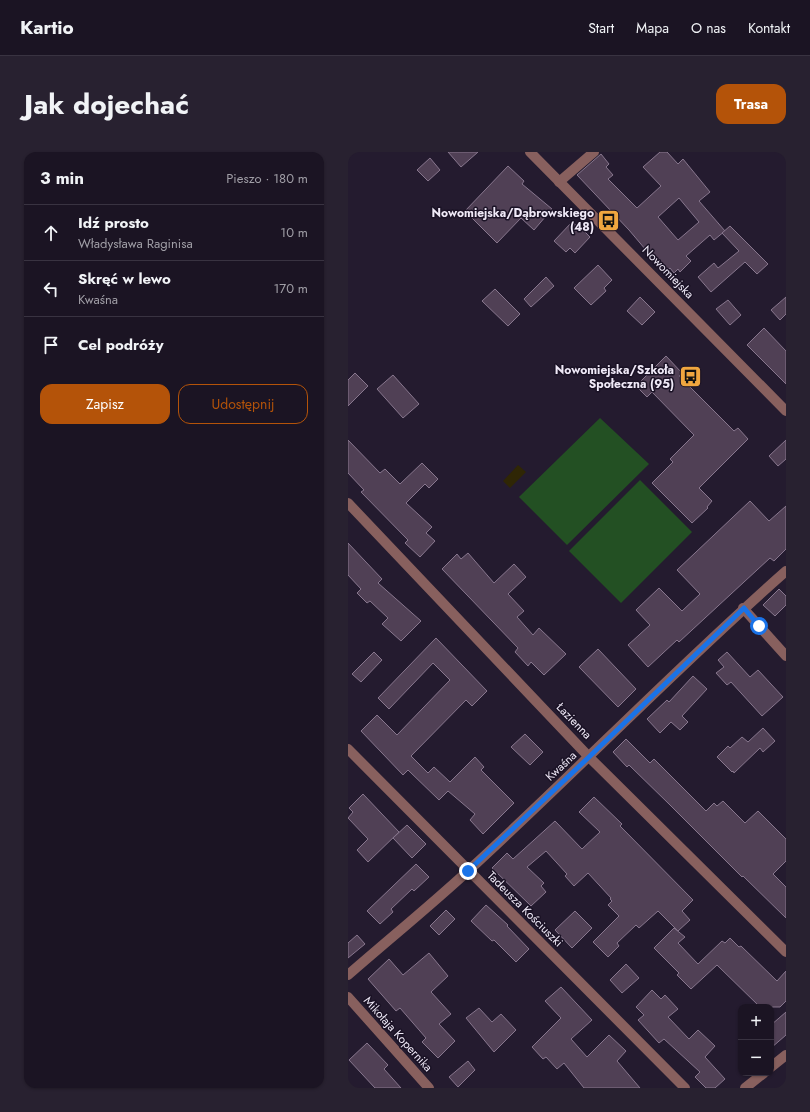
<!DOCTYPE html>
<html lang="pl">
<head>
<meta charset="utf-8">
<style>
  body { margin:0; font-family:Jost,sans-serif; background:#282130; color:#f1f3f6 }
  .controls { position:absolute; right:12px; bottom:12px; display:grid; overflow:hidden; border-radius:8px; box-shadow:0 1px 3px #0004 }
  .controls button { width:36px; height:36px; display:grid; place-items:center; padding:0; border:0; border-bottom:1px solid #393341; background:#1b1423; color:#f1f3f6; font:20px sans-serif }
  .stop { position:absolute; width:12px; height:12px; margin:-9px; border:3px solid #1a73e8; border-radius:50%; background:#fff }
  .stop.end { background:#1a73e8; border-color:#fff; box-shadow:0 1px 4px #0008 }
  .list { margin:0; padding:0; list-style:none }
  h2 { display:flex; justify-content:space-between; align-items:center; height:52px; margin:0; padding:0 16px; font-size:17px }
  h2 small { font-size:13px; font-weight:400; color:#a09ea6 }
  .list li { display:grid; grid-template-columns:26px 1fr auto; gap:12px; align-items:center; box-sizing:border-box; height:56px; padding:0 16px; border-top:1px solid #393341 }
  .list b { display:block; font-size:15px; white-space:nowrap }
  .list p { margin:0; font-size:13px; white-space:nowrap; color:#a09ea6 }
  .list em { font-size:13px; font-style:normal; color:#a09ea6 }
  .actions { display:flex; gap:8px; padding:12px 16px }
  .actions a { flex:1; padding:9px 0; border:1px solid #b45309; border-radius:12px; text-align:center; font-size:14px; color:#b45309 }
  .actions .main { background:#b45309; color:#fff }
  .icon { flex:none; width:22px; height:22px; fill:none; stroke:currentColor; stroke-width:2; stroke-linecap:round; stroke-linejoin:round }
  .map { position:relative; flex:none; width:438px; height:936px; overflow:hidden; border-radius:12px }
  header { display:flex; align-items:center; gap:24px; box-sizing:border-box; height:56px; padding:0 20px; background:#1b1423; border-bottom:1px solid #393341 }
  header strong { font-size:19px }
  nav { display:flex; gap:22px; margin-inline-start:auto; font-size:14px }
  .intro { display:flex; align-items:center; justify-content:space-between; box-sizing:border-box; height:96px; padding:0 24px }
  h1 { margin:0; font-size:28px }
  .button { padding:10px 18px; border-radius:12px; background:#b45309; color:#fff; font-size:14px; font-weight:700 }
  main { display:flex; gap:24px; padding:0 24px }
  aside { flex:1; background:#1b1423; border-radius:12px; box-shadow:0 1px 3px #0004 }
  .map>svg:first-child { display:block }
</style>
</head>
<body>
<header>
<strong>Kartio</strong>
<nav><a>Start</a><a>Mapa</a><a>O nas</a><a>Kontakt</a></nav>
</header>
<div class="intro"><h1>Jak dojechać</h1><a class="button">Trasa</a></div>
<main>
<aside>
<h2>3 min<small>Pieszo · 180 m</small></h2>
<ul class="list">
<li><svg class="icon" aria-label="ahead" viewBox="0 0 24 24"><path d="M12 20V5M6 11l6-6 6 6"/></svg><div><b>Idź prosto</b><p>Władysława Raginisa</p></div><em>10 m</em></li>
<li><svg class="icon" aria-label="left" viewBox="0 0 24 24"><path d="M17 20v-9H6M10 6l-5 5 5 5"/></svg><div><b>Skręć w lewo</b><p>Kwaśna</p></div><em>170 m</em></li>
<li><svg class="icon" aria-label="arrive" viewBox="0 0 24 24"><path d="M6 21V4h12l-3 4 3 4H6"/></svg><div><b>Cel podróży</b></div></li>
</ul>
<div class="actions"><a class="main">Zapisz</a><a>Udostępnij</a></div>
</aside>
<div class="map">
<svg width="438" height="936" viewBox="0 0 438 936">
  <rect width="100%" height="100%" fill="#241b2f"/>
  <!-- green -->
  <g fill="#235023">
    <path d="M252,266l49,46 -82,81 -48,-48z"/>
    <path d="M292,328l52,52 -71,71 -52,-52z"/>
  </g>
  <!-- sand -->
  <path fill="#2f2605" d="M170,313l8,7 -16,16 -7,-7z"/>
  <!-- building -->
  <g fill="#504055" stroke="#88778e" fill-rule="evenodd">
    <path d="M100,0h30l-17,15z"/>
    <path d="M312,0h7l11,12 5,-5 27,33 -11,9 26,30 -11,9 -4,-5 -24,21 5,5 -11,11 -2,-3 -4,4 -4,-5 -4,3 -14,-16 -1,1 -22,-26 -52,-55 24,-21 8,10 -3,3 7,8 -5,4 29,29 24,-22 -18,-19zM331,46l20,24 -21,18 -20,-23z"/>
    <path d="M82,6l10,12 -12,11 -11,-11z"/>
    <path d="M160,14l16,15 -2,3 30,25 -18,21 -13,-12 -24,25 -32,-32z"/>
    <path d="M224,70l5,4 1,-1 12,12 -15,16 -5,-5 -4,4 -12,-11z"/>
    <path d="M382,74l38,38 -11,10 -12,-12 -34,30 -13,-15 16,-14 4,5 21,-17 -17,-18z"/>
    <path d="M250,113l14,15 -8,8 2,3 -15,14 -17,-17z"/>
    <path d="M198,125l8,9 -23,21 -7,-8z"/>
    <path d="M147,137l25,25 -12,12 -26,-25z"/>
    <path d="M292,145l15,15 -13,13 -15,-14z"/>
    <path d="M438,145v17l-6,6 -9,-10z"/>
    <path d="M380,148l13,15 -11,10 -14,-16z"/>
    <path d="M416,176l22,23v33l-39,-39z"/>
    <path d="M318,204l16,17 -3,3 55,55 4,-3 10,11 -49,49 13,13 -5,6 1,1 -16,15 -40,-40 21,-21 -3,-3 24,-24 -42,-43 -5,5 -11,-11z"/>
    <path d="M7,221l13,13 -20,20v-26z"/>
    <path d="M45,223l26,29 -16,14 -26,-29z"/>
    <path d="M0,288l32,33 5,-4 15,15 22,-21 16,16 -9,9 -4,-4 -19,19 26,24 -6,6 9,8 -15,16 -15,-14 3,-3 -47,-48 3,-2 -16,-17z"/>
    <path d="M438,288v19l-8,7 -9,-10z"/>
    <path d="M402,349l19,20 17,-15v43l-12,12 -4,-3 -91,84 -2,-2 -29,27 -20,-22 22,-20 -14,-15 23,-22 23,23 18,-17 -23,-24z"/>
    <path d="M0,391l34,36 -4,4 43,38 -20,20 -19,-17 6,-6 -18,-17 -3,2 -10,-10 4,-4 -13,-14z"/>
    <path d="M120,401l26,30 20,-19 12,13 -18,17 16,17 -7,6 16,18 6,-7 27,26 -22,21 -13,-13 -3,4 -13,-14 3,-4 -76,-79 15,-15 4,5z"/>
    <path d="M431,437l7,7v9l-11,11 -12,-11z"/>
    <path d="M88,486l51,53 -15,15 -6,-6 -55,56 17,17 6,-6 16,15 25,-25 9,10 -3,3 33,33 -31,31 -13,-14 5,-6 -27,-23 -9,9 -31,-30 -5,5 -42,-44 16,-16 20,20 53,-55 -17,-17 -44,46 -11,-11z"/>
    <path d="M250,497l38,40 -18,18 -39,-40z"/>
    <path d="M26,500l8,8 -21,22 -9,-8z"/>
    <path d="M379,500l23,25 8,-7 25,27 -21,19 -31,-34 -4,3 -11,-12 8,-6 -6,-7z"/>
    <path d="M345,524l14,13 -25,27 6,6 -8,8 -9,-8 -11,11 -13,-14 20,-19 2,2z"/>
    <path d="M415,576l12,13 -12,11 -3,-4 -26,25 -1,-2 -1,1 -15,-15 11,-11 2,2 12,-11 6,5z"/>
    <path d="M177,582l18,18 -13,13 -19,-18z"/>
    <path d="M278,587l24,24 4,-4 52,52 8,-8 3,3 6,-5 22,22 13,-12 28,28v22l-13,13 13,13v31l-43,-42 -1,1 -73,-73 -40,-39 -2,2 -14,-15z"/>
    <path d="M15,642l36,38 -31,30 -11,-12 11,-11 -20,-21 5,-6 -4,-4z"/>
    <path d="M246,645l28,27 -2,2 73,74 -11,11 8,9 -12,11 -20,-20 -19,17 -3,-3 -19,18 2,3 -11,11 -15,-15 26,-26 -11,-11 4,-4 -2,-2 1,-1 -23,-25 -14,13 -9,-10 2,-2 -21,-23 -19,16 17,16 -3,3 5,6 -15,14 -39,-38 15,-15 6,6 42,-38 27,28 18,-17 -21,-20z"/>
    <path d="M59,673l19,19 -14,14 -19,-20z"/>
    <path d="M68,712l13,13 -15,14 -2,-2 -21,20 2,3 -13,12 -13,-13z"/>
    <path d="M138,753l22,20 -1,1 22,23 -13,13 -22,-22 -2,1 -21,-20z"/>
    <path d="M98,758l9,9 -16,16 -9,-9z"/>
    <path d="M227,759l17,17 -20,20 -17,-18z"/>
    <path d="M326,776l11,9 -7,6 20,21 24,-23 3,2 5,-5 9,9 2,-1 36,35 9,-10v30l-6,6h-20l-43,-42 -26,24 -14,-14 2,-2 -25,-25z"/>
    <path d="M9,783l8,9 -17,14v-15z"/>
    <path d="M81,801l19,23 -17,16 20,22 -12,10 16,17 -17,17 -16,-16 4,-4 -26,-30 -4,3 -28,-32 21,-20 14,16z"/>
    <path d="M278,812l13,14 -17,15 -12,-13z"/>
    <path d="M213,835l31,33 -21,19 16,18 22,-22 17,16 -9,10 23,27h-56l-20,-25 -7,6 -11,-12 -3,2 -11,-12 29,-29 -16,-17z"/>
    <path d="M304,838l9,9 4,-4 13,14 -10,8 21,22 9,-9 17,16 -10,11 20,22 -10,9h-9l-11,-11 5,-5 -36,-33 -5,4 -21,-23 6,-5 -8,-8z"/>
    <path d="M131,856l13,14 9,-8 15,16 -22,22 -28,-34z"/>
    <path d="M438,860v23l-15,13v-23z"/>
    <path d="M19,891l21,22 -4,4 17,19h-26l-26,-28z"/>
    <path d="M120,909l7,9 -17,17 -9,-10z"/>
  </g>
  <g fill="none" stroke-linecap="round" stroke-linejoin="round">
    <!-- street -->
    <g stroke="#88605e" stroke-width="10">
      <path d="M182,0l256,259"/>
      <path d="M211,30l35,-30"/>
      <path d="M0,351l241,254 197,195"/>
      <path d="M395,456l43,48"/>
      <path d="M0,597l337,339"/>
      <path d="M0,823c40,-35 82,-69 121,-105 107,-98 208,-203 317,-299"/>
      <path d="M0,845l81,91"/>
      <path d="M423,915l15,-12"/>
      <path d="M397,936l19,-15"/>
    </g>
  </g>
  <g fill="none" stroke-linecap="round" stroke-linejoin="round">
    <!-- route -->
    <path stroke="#1a73e8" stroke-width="5" d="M120,719l121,-114 155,-149 15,18"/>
  </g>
  <!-- icons -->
  <defs>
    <symbol id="bus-square" viewBox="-11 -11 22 22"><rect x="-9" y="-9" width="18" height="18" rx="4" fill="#f0a63f" stroke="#1a1225"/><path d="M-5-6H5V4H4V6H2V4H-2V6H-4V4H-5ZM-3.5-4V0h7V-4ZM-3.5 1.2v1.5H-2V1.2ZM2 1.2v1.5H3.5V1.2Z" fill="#111"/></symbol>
  </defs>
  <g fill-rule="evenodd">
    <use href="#bus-square" x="248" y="56" width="25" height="25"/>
    <use href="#bus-square" x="330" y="212" width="25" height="25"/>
  </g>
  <g text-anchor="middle" stroke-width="3" stroke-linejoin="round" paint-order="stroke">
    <!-- poi labels -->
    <g font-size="12" font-weight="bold" fill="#efe9f7" stroke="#1a1225" text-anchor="end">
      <text x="246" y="65">Nowomiejska/Dąbrowskiego<tspan x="246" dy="14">(48)</tspan></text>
      <text x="326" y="222">Nowomiejska/Szkoła<tspan x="326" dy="14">Społeczna (95)</tspan></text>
    </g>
    <!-- street labels -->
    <g font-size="12" fill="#efe9f7" stroke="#1a1225">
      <text transform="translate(320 120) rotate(46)" y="4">Nowomiejska</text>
      <text transform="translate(226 569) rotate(46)" y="4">Łazienna</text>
      <text transform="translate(213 614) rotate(-43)" y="4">Kwaśna</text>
      <text transform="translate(177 757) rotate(45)" y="4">Tadeusza Kościuszki</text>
      <text transform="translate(50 882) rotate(48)" y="4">Mikołaja Kopernika</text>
    </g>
  </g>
</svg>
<div class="controls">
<button>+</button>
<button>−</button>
</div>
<div class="stop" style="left:411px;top:474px"></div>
<div class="stop end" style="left:120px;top:719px"></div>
</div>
</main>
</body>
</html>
